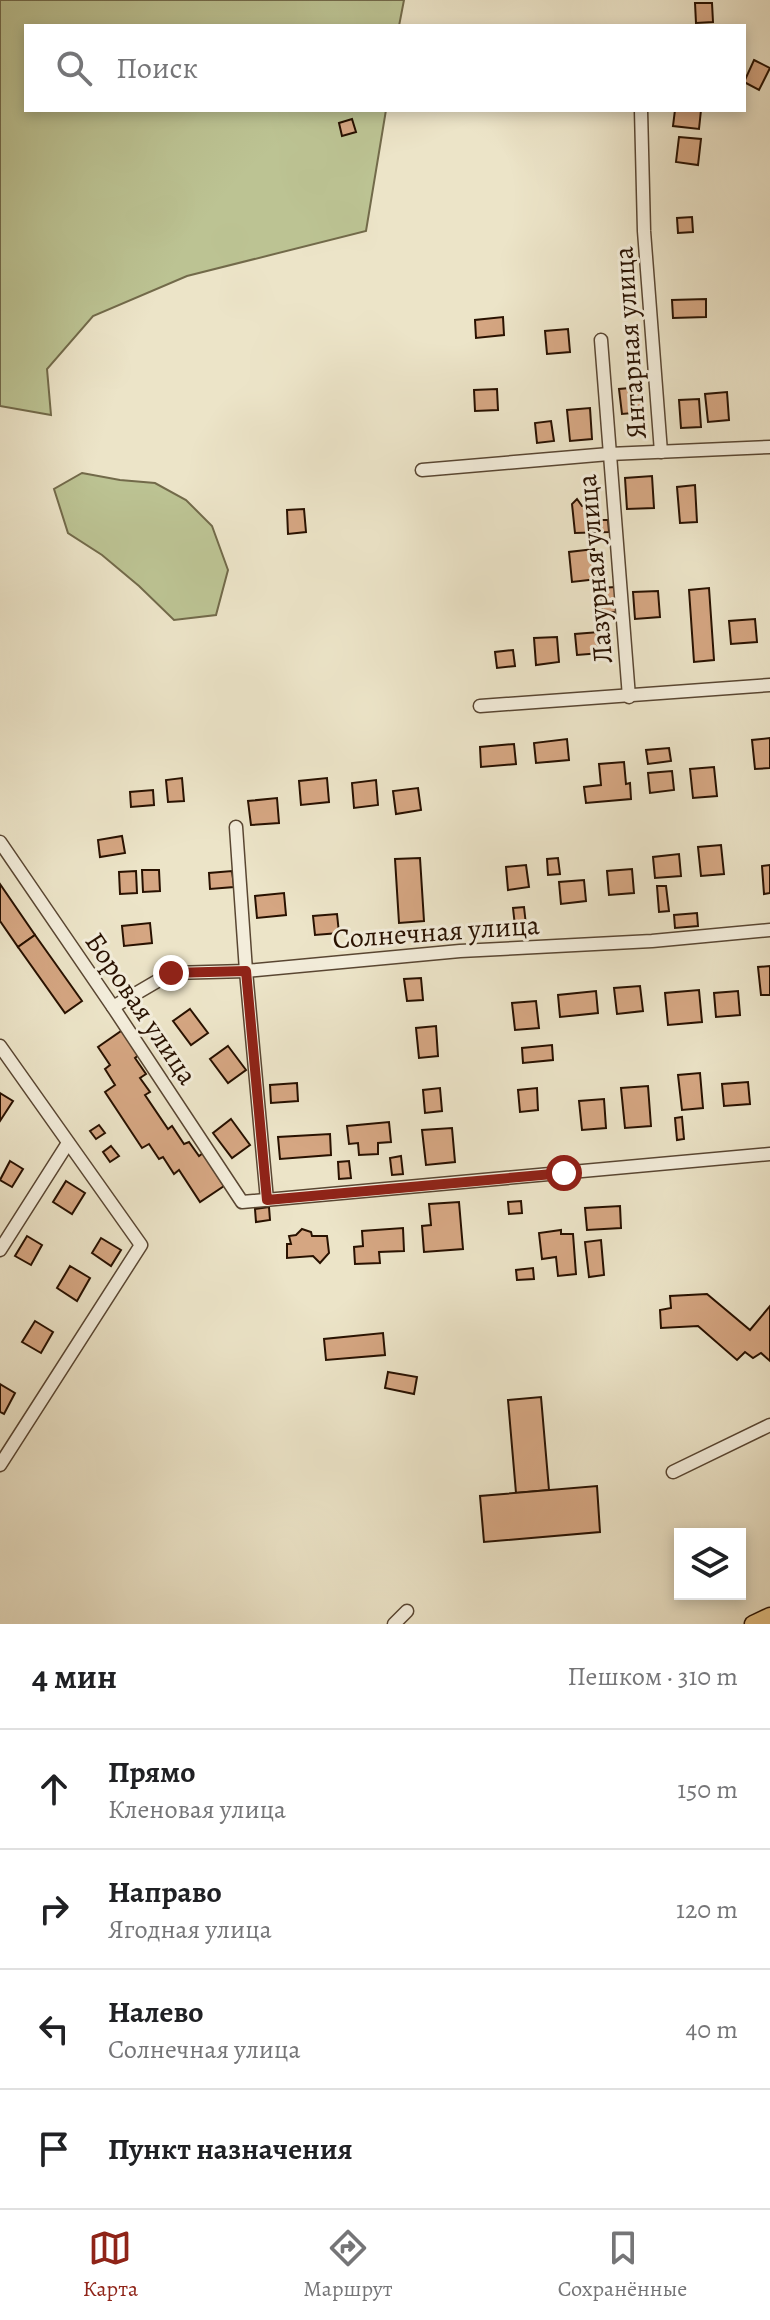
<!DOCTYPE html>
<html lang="ru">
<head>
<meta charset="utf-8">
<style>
  body { margin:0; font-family:Alegreya,serif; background:#f2f2f2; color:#202124 }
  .controls { position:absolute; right:24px; bottom:24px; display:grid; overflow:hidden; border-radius:0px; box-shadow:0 4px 12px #0003 }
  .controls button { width:72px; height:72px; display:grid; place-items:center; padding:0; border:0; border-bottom:2px solid #e0e0e0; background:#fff; color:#202124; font:40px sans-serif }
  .stop { position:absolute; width:24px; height:24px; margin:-18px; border:6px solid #8f2418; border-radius:50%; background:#fff }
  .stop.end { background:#8f2418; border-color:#fff; box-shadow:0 2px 8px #0008 }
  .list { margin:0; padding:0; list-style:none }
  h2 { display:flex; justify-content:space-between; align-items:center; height:104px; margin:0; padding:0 32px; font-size:34px }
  h2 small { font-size:26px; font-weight:400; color:#757577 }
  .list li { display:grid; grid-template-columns:52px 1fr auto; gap:24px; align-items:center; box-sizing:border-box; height:120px; padding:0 32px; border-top:2px solid #e0e0e0 }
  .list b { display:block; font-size:30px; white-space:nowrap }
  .list p { margin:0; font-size:26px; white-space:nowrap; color:#757577 }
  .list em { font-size:26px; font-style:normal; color:#757577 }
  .icon { flex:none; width:44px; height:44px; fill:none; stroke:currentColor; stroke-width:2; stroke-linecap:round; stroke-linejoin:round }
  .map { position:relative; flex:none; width:770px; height:1624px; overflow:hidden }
  .search { position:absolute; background:#fff; box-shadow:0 4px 12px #0003; left:24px; right:24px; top:24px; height:88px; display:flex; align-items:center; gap:20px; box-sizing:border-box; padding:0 28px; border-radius:0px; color:#757577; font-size:30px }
  .sheet { height:584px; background:#fff }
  nav { display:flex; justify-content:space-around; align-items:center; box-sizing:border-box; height:112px; border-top:2px solid #e0e0e0; background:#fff; font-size:22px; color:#757577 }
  nav a { display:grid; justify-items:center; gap:4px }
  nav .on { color:#8f2418 }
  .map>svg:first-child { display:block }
</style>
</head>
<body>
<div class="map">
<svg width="770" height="1624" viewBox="0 0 770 1624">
  <rect width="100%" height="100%" fill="#ece4c8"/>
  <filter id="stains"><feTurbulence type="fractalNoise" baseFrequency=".0025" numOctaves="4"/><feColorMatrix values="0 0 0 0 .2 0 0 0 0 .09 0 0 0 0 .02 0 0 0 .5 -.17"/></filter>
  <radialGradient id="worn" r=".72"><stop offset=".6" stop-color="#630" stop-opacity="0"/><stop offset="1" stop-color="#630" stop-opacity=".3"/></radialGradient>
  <!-- green -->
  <g fill="#bcc393" stroke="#726a4a" stroke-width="2">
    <path d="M0,0h404l-5,26h-373v84h360l-20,121 -179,45 -94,40 -46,53 4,46 -51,-9z"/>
    <path d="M82,473l38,7 35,3 31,17 26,26 16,44 -12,45 -42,5 -35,-34 -37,-31 -34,-22 -14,-44z"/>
  </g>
  <!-- building -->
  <g fill="#d5a682" stroke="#281100" stroke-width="2">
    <path d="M695,3h17l1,19 -17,1z"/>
    <path d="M754,60l16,8 -11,22 -15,-8z"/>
    <path d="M675,110h26l-2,19 -26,-3z"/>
    <path d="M352,119l4,13 -14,4 -3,-13z"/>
    <path d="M679,137l22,2 -3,26 -22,-3z"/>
    <path d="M692,217l1,15 -15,1 -1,-15z"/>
    <path d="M706,299v18l-33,1 -1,-18z"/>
    <path d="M503,317l1,18 -28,3 -1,-18z"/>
    <path d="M568,329l2,23 -23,2 -2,-23z"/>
    <path d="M641,387l2,25 -21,2 -3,-25z"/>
    <path d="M497,389l1,21 -23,1 -1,-21z"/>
    <path d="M727,392l2,28 -21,2 -3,-28z"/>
    <path d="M699,399l2,28 -20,1 -2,-28z"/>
    <path d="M590,408l2,31 -22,2 -3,-31z"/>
    <path d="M551,421l3,20 -17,2 -2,-20z"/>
    <path d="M652,476l2,32 -27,1 -2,-31z"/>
    <path d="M695,485l2,37 -17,1 -3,-36z"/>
    <path d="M577,499l5,7 14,-1 2,15h10l1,12 -34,1 -3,-29z"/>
    <path d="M304,509l2,23 -18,2 -1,-24z"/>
    <path d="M594,549l3,30 -25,3 -3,-30z"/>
    <path d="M615,587l2,25 -15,1 -2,-25z"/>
    <path d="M709,588l5,72 -20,2 -5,-72z"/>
    <path d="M658,591l2,26 -25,2 -2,-27z"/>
    <path d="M755,619l2,23 -26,2 -2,-23z"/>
    <path d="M599,632l2,21 -24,2 -2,-21z"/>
    <path d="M557,637l2,25 -23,3 -2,-27z"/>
    <path d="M513,650l2,16 -18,2 -2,-16z"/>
    <path d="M770,738v30l-15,1 -3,-29z"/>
    <path d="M567,739l2,21 -33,3 -2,-20z"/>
    <path d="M514,744l2,20 -35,3 -1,-20z"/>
    <path d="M669,748l2,13 -23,3 -2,-14z"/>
    <path d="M624,762l2,22 4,-1 1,16 -45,4 -2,-16 17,-2 -2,-21z"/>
    <path d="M714,767l3,29 -24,2 -3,-29z"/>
    <path d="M672,771l2,19 -24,3 -2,-20z"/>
    <path d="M182,778l2,23 -16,1 -2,-22z"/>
    <path d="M327,778l2,24 -28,3 -2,-24z"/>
    <path d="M376,780l2,25 -24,3 -2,-25z"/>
    <path d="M418,788l3,22 -25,4 -3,-23z"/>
    <path d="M153,790l1,15 -23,2 -1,-15z"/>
    <path d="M277,798l2,25 -28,2 -3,-24z"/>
    <path d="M122,836l3,17 -25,4 -2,-17z"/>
    <path d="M721,845l3,29 -23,2 -3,-29z"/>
    <path d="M679,854l2,22 -26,2 -2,-21z"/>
    <path d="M420,858l4,63 -25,2 -4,-64z"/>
    <path d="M558,858l2,16 -12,1 -1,-16z"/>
    <path d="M526,865l3,22 -21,3 -2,-23z"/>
    <path d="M770,865v28l-6,1 -2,-28z"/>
    <path d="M632,869l2,24 -25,2 -2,-24z"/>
    <path d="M142,870h17l1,21 -17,1z"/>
    <path d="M136,871l1,22 -17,1 -1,-22z"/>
    <path d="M232,871l2,16 -24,2 -1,-16z"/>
    <path d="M584,880l2,21 -25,3 -2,-22z"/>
    <path d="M0,884l35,51 -17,12 -18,-26z"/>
    <path d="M657,886h9l3,25 -10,1z"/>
    <path d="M284,893l2,22 -29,3 -2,-22z"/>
    <path d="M524,907l2,18 -11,1 -2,-18z"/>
    <path d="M697,913l1,13 -23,2 -1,-13z"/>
    <path d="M337,914l2,19 -24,2 -2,-19z"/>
    <path d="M150,923l2,20 -28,3 -2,-20z"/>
    <path d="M35,935l47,66 -17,12 -47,-66z"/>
    <path d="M770,966v29h-9l-3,-28z"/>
    <path d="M421,978l2,22 -16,1 -3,-22z"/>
    <path d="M640,986l3,25 -26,3 -3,-26z"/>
    <path d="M699,990l3,32 -34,3 -3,-32z"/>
    <path d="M596,991l2,22 -38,4 -2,-22z"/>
    <path d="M738,991l2,24 -24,2 -2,-24z"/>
    <path d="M536,1001l3,27 -24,2 -3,-27z"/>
    <path d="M190,1009l18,24 -17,12 -18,-24z"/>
    <path d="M436,1026l2,30 -19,2 -3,-30z"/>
    <path d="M124,1029l16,25 -5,4 11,16 -6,4 10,14 -5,3 23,34 4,-3 12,18 5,-2 10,14 4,-3 21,33 -24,16 -21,-32 -5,4 -11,-17 -4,2 -10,-15 -7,4 -37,-56 10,-7 -10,-16 5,-4 -12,-18z"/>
    <path d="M552,1045l1,15 -30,3 -1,-15z"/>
    <path d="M228,1046l18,24 -18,13 -18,-24z"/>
    <path d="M700,1073l3,35 -21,2 -4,-35z"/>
    <path d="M748,1082l2,22 -26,2 -2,-22z"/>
    <path d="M297,1083l1,18 -27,2 -1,-18z"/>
    <path d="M648,1086l3,40 -26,2 -4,-40z"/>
    <path d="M440,1088l2,23 -17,2 -2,-23z"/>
    <path d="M537,1088l1,22 -18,2 -2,-22z"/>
    <path d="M0,1093l13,8 -13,20z"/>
    <path d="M604,1099l2,29 -24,2 -3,-29z"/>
    <path d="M682,1117l2,22 -7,1 -2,-22z"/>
    <path d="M231,1119l19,26 -18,13 -19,-25z"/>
    <path d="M389,1122l2,20 -13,1v11l-19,1 -1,-12 -9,1 -2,-18z"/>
    <path d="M99,1125l6,8 -9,6 -6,-8z"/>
    <path d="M452,1128l3,34 -29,3 -4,-35z"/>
    <path d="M330,1134l1,21 -51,4 -2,-22z"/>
    <path d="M111,1146l8,10 -9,6 -7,-10z"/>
    <path d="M401,1156l2,18 -11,1 -2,-17z"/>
    <path d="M10,1161l13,8 -11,18 -12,-7z"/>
    <path d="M349,1161l2,17 -12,1 -1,-17z"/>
    <path d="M66,1181l19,12 -13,21 -19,-12z"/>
    <path d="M521,1201l1,12 -13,1 -1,-12z"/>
    <path d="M459,1202l4,47 -39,3 -2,-26 9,-1 -2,-21z"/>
    <path d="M620,1206l1,22 -34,2 -2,-22z"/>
    <path d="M269,1207l1,13 -14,2 -1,-13z"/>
    <path d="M403,1228l1,23 -25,1 1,11 -25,1 -1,-17 9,-1 -1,-15z"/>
    <path d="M302,1229l9,3 1,4h15l2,17 -9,10 -7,-7 -26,2v-14h4l-2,-8 7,-1z"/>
    <path d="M561,1230v4h12l3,40 -18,2 -2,-19 -14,2 -3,-26z"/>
    <path d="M27,1236l15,9 -11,20 -16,-9z"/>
    <path d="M101,1238l20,12 -10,16 -19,-13z"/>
    <path d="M601,1240l3,35 -15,2 -4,-35z"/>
    <path d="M70,1266l20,12 -13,23 -20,-13z"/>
    <path d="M533,1268l1,11 -17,1 -1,-10z"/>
    <path d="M707,1294l43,36 20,-24v55l-9,-8 -8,5 -8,-6 -8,8 -39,-34 -37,2 -1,-18 11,-2 -1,-12z"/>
    <path d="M35,1321l18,11 -12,21 -19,-11z"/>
    <path d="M383,1333l2,22 -59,5 -2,-21z"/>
    <path d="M388,1372l29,5 -3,17 -29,-6z"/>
    <path d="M0,1384l15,9 -11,21 -4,-2z"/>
    <path d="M541,1397l8,93 -33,3 -8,-93z"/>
    <path d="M597,1486l3,46 -116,10 -4,-46z"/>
  </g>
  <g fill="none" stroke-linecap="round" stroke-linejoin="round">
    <defs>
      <g id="minor">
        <path d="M641,110l3,121 17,221"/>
        <path d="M601,340l28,357"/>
        <path d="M422,470l187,-16 161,-7"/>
        <path d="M480,706l290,-21"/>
        <path d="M236,827l10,144 21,229"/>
        <path d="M0,842l113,165 129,195 528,-48"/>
        <path d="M113,1007l58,-34 75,-2 214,-20 192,-10 118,-11"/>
        <path d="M0,1046l141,199 -141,220"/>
        <path d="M0,1250l68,-107"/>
        <path d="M673,1472l97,-47"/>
        <path d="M394,1624l13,-13"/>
      </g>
      <path id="major" d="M753,1624l17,-8"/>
    </defs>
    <!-- minor casing -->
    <use href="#minor" stroke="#594632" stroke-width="15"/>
    <!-- major casing -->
    <use href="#major" stroke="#281100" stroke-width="19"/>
    <!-- minor -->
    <use href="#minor" stroke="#f3eddb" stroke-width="12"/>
    <!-- major -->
    <use href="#major" stroke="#e6c284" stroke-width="16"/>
  </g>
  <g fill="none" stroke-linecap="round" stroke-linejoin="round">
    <!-- route -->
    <path stroke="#8f2418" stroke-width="10" d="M171,973l75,-2 21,229 297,-27"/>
  </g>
  <g text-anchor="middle" stroke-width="6" stroke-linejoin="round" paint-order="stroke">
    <!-- street labels -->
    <g font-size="28" fill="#281100" stroke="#f3eddb">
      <text transform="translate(629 343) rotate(-94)" y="10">Янтарная улица</text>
      <text transform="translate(594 569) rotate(-95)" y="10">Лазурная улица</text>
      <text transform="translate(436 931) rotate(-4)" y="10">Солнечная улица</text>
      <text transform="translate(142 1008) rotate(56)" y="10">Боровая улица</text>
    </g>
  </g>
  <rect width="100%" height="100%" filter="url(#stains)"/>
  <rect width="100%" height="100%" fill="url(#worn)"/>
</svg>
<div class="controls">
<button><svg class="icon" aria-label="layers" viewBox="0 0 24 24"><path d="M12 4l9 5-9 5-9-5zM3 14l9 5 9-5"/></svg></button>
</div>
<div class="stop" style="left:564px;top:1173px"></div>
<div class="stop end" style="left:171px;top:973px"></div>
<div class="search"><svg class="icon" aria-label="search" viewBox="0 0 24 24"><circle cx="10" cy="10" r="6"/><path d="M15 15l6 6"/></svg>Поиск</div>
</div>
<section class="sheet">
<h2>4 мин<small>Пешком · 310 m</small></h2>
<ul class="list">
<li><svg class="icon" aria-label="ahead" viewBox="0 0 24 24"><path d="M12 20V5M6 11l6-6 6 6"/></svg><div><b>Прямо</b><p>Кленовая улица</p></div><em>150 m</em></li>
<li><svg class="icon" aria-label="right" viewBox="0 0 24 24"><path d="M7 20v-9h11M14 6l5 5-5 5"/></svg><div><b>Направо</b><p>Ягодная улица</p></div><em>120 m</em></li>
<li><svg class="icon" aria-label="left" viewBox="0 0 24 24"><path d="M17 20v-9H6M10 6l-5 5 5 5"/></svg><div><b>Налево</b><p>Солнечная улица</p></div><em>40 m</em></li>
<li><svg class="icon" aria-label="arrive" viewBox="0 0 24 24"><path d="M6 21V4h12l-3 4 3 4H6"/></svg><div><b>Пункт назначения</b></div></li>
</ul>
</section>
<nav>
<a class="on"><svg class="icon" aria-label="map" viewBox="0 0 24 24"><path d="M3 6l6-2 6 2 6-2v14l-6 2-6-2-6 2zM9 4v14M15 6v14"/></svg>Карта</a>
<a><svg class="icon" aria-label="directions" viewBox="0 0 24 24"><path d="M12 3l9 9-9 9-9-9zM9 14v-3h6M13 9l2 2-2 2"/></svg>Маршрут</a>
<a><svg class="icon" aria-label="saved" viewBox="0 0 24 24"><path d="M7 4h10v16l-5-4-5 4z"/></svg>Сохранённые</a>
</nav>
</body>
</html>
